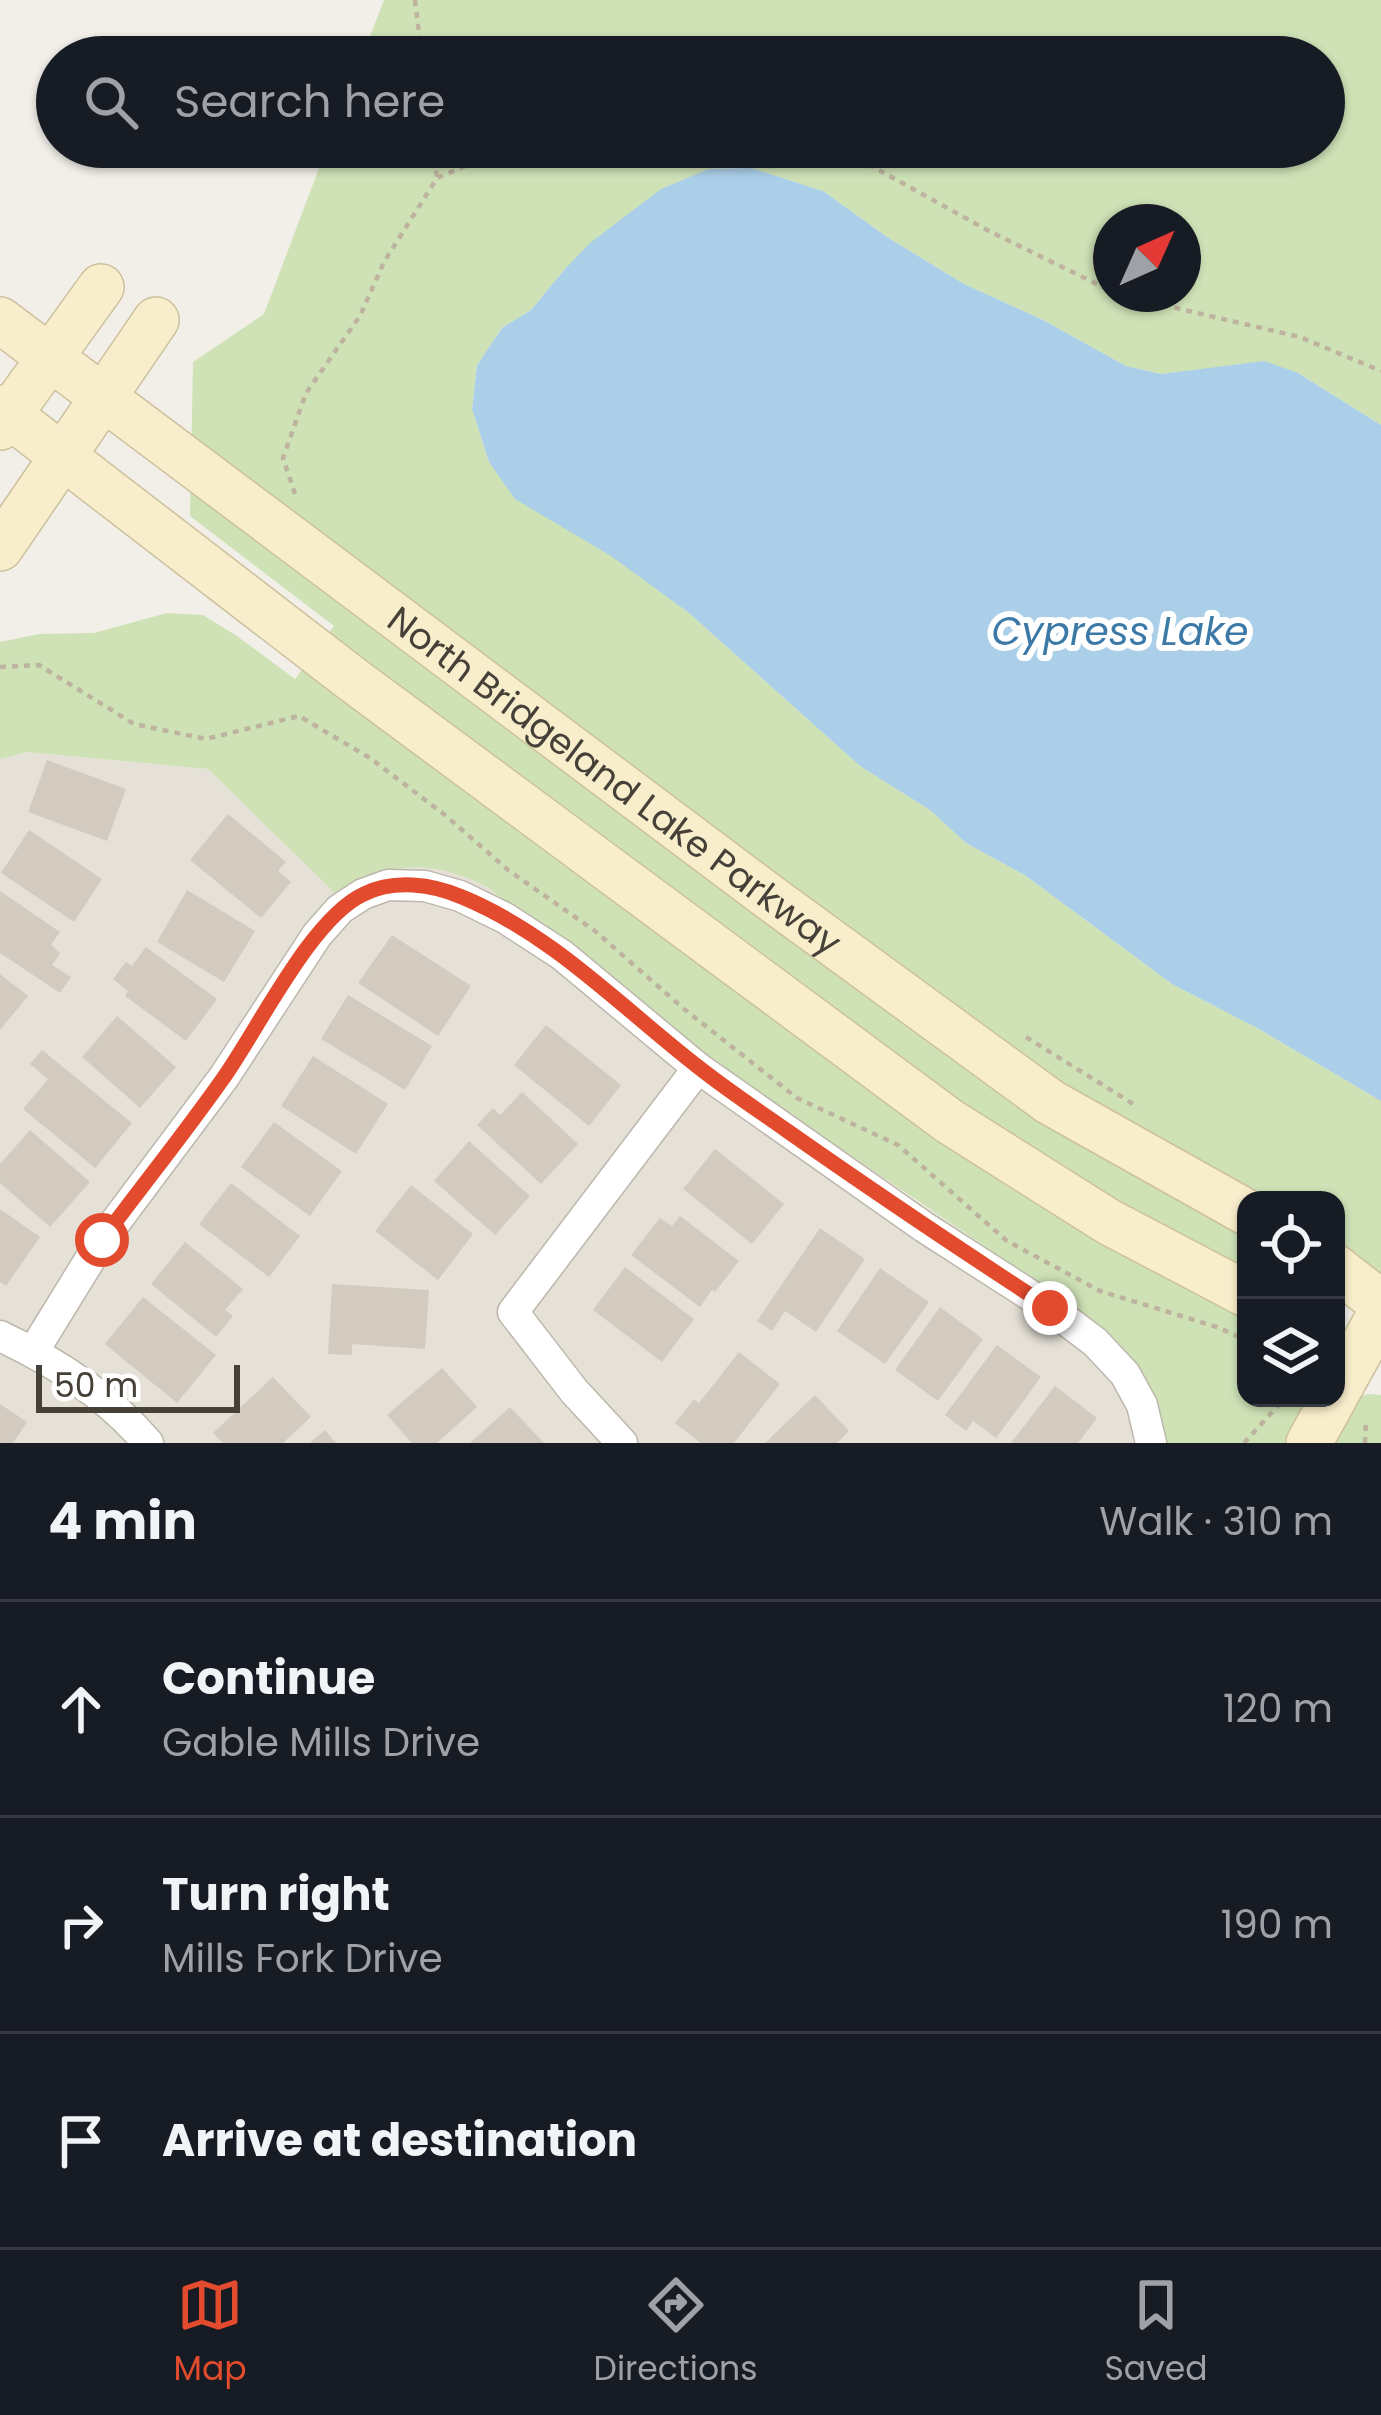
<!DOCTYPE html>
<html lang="en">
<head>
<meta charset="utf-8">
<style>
  body { margin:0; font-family:Poppins,sans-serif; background:#20242c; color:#f1f3f6 }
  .controls { position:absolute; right:36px; bottom:36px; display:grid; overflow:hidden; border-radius:24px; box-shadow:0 3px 9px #0004 }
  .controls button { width:108px; height:108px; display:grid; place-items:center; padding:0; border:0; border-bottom:3px solid #363941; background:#171b24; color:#f1f3f6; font:60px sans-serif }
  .compass { position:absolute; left:1093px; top:204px; width:108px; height:108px; border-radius:50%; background:#171b24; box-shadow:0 3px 9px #0004; rotate:45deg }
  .scale { position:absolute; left:36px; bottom:30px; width:204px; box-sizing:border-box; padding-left:12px; border:6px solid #454038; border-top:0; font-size:33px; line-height:42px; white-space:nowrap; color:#454038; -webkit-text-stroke:9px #fff; paint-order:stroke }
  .stop { position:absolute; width:36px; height:36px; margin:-27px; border:9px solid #e34b2f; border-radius:50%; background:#fff }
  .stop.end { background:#e34b2f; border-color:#fff; box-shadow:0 3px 12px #0008 }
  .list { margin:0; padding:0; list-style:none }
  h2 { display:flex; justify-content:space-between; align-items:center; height:156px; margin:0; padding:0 48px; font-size:51px }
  h2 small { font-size:39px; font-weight:400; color:#9ea1a6 }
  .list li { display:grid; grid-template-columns:78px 1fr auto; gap:36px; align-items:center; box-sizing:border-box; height:216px; padding:0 48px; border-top:3px solid #363941 }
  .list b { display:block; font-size:45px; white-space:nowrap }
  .list p { margin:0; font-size:39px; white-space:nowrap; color:#9ea1a6 }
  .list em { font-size:39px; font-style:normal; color:#9ea1a6 }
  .icon { flex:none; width:66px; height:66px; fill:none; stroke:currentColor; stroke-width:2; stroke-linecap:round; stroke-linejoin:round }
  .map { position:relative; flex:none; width:1381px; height:1443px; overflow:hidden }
  .search { position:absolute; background:#171b24; box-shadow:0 3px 9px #0004; left:36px; right:36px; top:36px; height:132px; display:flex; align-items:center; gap:30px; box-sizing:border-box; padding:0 42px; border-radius:66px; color:#9ea1a6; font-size:45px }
  .sheet { height:804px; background:#171b24 }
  nav { display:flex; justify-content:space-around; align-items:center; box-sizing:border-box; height:168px; border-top:3px solid #363941; background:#171b24; font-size:33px; color:#9ea1a6 }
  nav a { display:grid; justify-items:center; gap:6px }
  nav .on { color:#e34b2f }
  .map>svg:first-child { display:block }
</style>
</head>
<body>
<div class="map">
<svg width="1381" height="1443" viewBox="0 0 1381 1443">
  <rect width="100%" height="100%" fill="#f2efe9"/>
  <!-- residential -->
  <path fill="#e6e1d7" d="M27,752l181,17 127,123 31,-16 33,-8 28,-1 30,5 30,15 371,275 227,152 34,29 22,26 17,32 8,42h-1166v-684z"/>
  <!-- green -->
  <g fill="#cee2b6" fill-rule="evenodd">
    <path d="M384,0h997v425l-83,-52 -97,-2 -40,3 -35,-8 -83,-46 -79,-36 -77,-47 -64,-46 -72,-23 -42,1 -144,100 -34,41 -29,18 -25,37 -5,44 17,53 200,151 171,153 70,44 36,33 60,33 146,108 87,45 122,72v177l-45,-26v-52h-90v198h68l-26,45h-122c-7,-62 -36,-91 -81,-129l-331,-224 -267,-203c-58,-29 -96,-25 -152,6l-127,-124 -181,-17 -27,7v-117l39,-8 55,-1 73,-20 36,2 34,21 58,43 39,-53 -144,-110 3,-154 71,-48 63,-167h997v-90h-962zM1111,222h72v72h-72z"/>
    <path d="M1368,1394l13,1v48h-55l24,-43z"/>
  </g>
  <!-- water -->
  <path fill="#abcfe9" d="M751,168l72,23 64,46 77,47 79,36 83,46 35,8 103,-13 34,12 83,52v676l-122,-72 -87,-45 -146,-108 -60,-33 -36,-33 -70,-44 -171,-153 -78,-57 -96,-57 -26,-37 -17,-53 5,-44 25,-37 29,-18 34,-41 25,-26 71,-54 48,-20z"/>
  <!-- building -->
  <g fill="#d3cbbf">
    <path d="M47,760l79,29 -19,52 -79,-29z"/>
    <path d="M228,814l58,48 -8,9 13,11 -30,36 -71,-58z"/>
    <path d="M29,830l73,49 -28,43 -73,-49z"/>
    <path d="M187,890l68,41 -31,51 -67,-40z"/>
    <path d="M0,891l60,41 -9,13 9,8 -8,12 19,12 -11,16 -60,-40z"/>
    <path d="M392,935l79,51 -33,50 -80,-53z"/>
    <path d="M146,947l71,52 -31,42 -61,-45 3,-5 -15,-12 13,-17 6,4z"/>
    <path d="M0,974l28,22 -28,34z"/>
    <path d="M348,995l84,51 -27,44 -84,-51z"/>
    <path d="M117,1016l59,51 -36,41 -58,-51z"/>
    <path d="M546,1025l75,60 -32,41 -75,-61z"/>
    <path d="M42,1050l90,73 -37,45 -72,-59 25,-30 -18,-15z"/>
    <path d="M313,1056l75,48 -32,50 -75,-48z"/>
    <path d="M522,1092l56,52 -37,40 -64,-59 16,-17 7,7z"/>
    <path d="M274,1122l68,49 -32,45 -69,-49z"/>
    <path d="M30,1130l60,52 -40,45 -50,-44v-19z"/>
    <path d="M469,1141l61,55 -35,39 -61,-54z"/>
    <path d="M715,1149l69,55 -32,40 -69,-55z"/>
    <path d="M231,1183l69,53 -31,41 -70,-53z"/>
    <path d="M411,1185l62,49 -35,46 -63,-49z"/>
    <path d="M0,1209l40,28 -34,49 -6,-4z"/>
    <path d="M680,1216l59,45 -24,31 -3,-2 -12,17 -69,-52 29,-37 12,8z"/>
    <path d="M820,1228l45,31 -49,73 -31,-21 -13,20 -15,-10z"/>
    <path d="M185,1242l58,47 -18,21 8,6 -17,21 -65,-53z"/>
    <path d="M625,1267l69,52 -32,43 -69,-52z"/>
    <path d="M880,1268l49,34 -44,62 -48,-33z"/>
    <path d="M332,1284l97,6 -4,59 -73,-5v11l-24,-1z"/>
    <path d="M143,1297l73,58 -39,48 -72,-59z"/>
    <path d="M940,1307l43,32 -45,62 -43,-31z"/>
    <path d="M997,1345l44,32 -45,61 -23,-17 -7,10 -21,-16z"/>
    <path d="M739,1352l41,32 -46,59h-33l-26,-20 19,-24 5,4z"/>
    <path d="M442,1368l35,39 -40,36h-25l-25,-28z"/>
    <path d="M273,1377l38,40 -28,26h-60l-10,-10z"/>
    <path d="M1055,1386l42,32 -19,25h-67z"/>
    <path d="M815,1395l34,36 -12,12h-72z"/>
    <path d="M0,1404l27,18 -14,21h-13z"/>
    <path d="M510,1407l34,36h-74z"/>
    <path d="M325,1430l11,13h-26z"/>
  </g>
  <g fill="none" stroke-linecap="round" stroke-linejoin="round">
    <defs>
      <g id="street">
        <path d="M0,1336c56,26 108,60 148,107"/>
        <path d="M33,1352l69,-112 122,-163 93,-142 23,-26 23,-15 25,-9 37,1 35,10 45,22 57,37 136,113 226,159 126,81 45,34 30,32 17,31 9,38"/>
        <path d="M622,1443l-48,-52 -61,-79 185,-244"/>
      </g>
      <g id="secondary">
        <path id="s1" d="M0,320l772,579 278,203 196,110"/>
        <path d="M0,408l352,271 597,442 160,101 137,72"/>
        <path d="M0,427l101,-140"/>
        <path d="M0,548l156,-228"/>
        <path d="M1336,1268l45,35"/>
        <path d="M1336,1394l45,-81"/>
        <path d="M1309,1443l25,-45"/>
      </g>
    </defs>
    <!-- street casing -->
    <use href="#street" stroke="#bdb7ac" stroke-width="33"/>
    <!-- secondary casing -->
    <use href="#secondary" stroke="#cdc19d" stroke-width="48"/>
    <!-- path -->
    <g stroke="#bdb39f" stroke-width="4.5" stroke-dasharray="6 6" stroke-linecap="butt">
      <path d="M415,0l7,57"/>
      <path d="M433,147l4,30"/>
      <path d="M837,147l152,84 122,60"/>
      <path d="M1116,294l184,43 81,34"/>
      <path d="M295,494l-12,-36 23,-65 54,-77 24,-54 53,-84 73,-31"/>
      <path d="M0,667l39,-2 95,59 72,15 93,-23 71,42 75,57 63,55 87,61 89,78 113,89 101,47 109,96 93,50 117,36 29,13"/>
      <path d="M1026,1037l112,70"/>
      <path d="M1244,1443l41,-45"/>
      <path d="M1365,1443l1,-24"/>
    </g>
    <!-- street -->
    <use href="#street" stroke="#fff" stroke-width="30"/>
    <!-- secondary -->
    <use href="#secondary" stroke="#f9eecc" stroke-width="45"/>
  </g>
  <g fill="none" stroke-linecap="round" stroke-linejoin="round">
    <!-- route -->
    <path stroke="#e34b2f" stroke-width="15" d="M102,1240c40,-54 82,-106 120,-160 36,-50 89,-162 142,-186 30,-15 68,-10 98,3 90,37 159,110 235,169 29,23 59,43 89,64 87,61 175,120 264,178"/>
  </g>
  <g text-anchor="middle" stroke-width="12" stroke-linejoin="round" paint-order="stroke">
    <!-- street labels -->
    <g font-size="36" fill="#454038" stroke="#fff">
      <text dy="13" stroke="none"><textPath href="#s1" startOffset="768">North Bridgeland Lake Parkway</textPath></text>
    </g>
    <!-- water labels -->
    <g font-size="39" font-style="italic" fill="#3c79a6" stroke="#fff">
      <text x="1120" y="645">Cypress Lake</text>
    </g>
  </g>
</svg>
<div class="controls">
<button><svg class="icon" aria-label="locate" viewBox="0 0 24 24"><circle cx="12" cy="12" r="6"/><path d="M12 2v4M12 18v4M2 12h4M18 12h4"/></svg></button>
<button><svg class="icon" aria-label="layers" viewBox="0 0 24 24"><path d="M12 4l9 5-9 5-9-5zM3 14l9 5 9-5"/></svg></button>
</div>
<svg class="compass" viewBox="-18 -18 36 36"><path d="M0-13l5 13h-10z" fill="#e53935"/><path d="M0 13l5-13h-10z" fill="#9ea1a6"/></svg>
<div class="scale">50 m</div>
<div class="stop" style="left:102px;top:1240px"></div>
<div class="stop end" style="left:1050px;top:1308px"></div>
<div class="search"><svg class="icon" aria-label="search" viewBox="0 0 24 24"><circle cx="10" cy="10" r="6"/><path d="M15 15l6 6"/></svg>Search here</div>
</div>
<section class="sheet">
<h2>4 min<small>Walk · 310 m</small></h2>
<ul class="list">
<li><svg class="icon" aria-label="ahead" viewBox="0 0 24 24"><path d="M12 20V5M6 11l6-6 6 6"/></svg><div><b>Continue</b><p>Gable Mills Drive</p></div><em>120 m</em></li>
<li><svg class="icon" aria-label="right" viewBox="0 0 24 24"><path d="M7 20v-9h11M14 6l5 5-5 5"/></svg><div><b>Turn right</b><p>Mills Fork Drive</p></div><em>190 m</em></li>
<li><svg class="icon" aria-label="arrive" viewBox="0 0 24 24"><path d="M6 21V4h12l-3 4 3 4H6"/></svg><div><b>Arrive at destination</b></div></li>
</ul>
</section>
<nav>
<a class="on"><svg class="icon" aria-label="map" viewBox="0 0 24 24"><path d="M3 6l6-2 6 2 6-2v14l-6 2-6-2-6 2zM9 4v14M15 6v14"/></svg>Map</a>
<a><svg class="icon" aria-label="directions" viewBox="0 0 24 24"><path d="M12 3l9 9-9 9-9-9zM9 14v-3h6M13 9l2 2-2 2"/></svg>Directions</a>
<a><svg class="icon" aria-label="saved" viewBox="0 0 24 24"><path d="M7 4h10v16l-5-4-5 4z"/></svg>Saved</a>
</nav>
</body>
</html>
